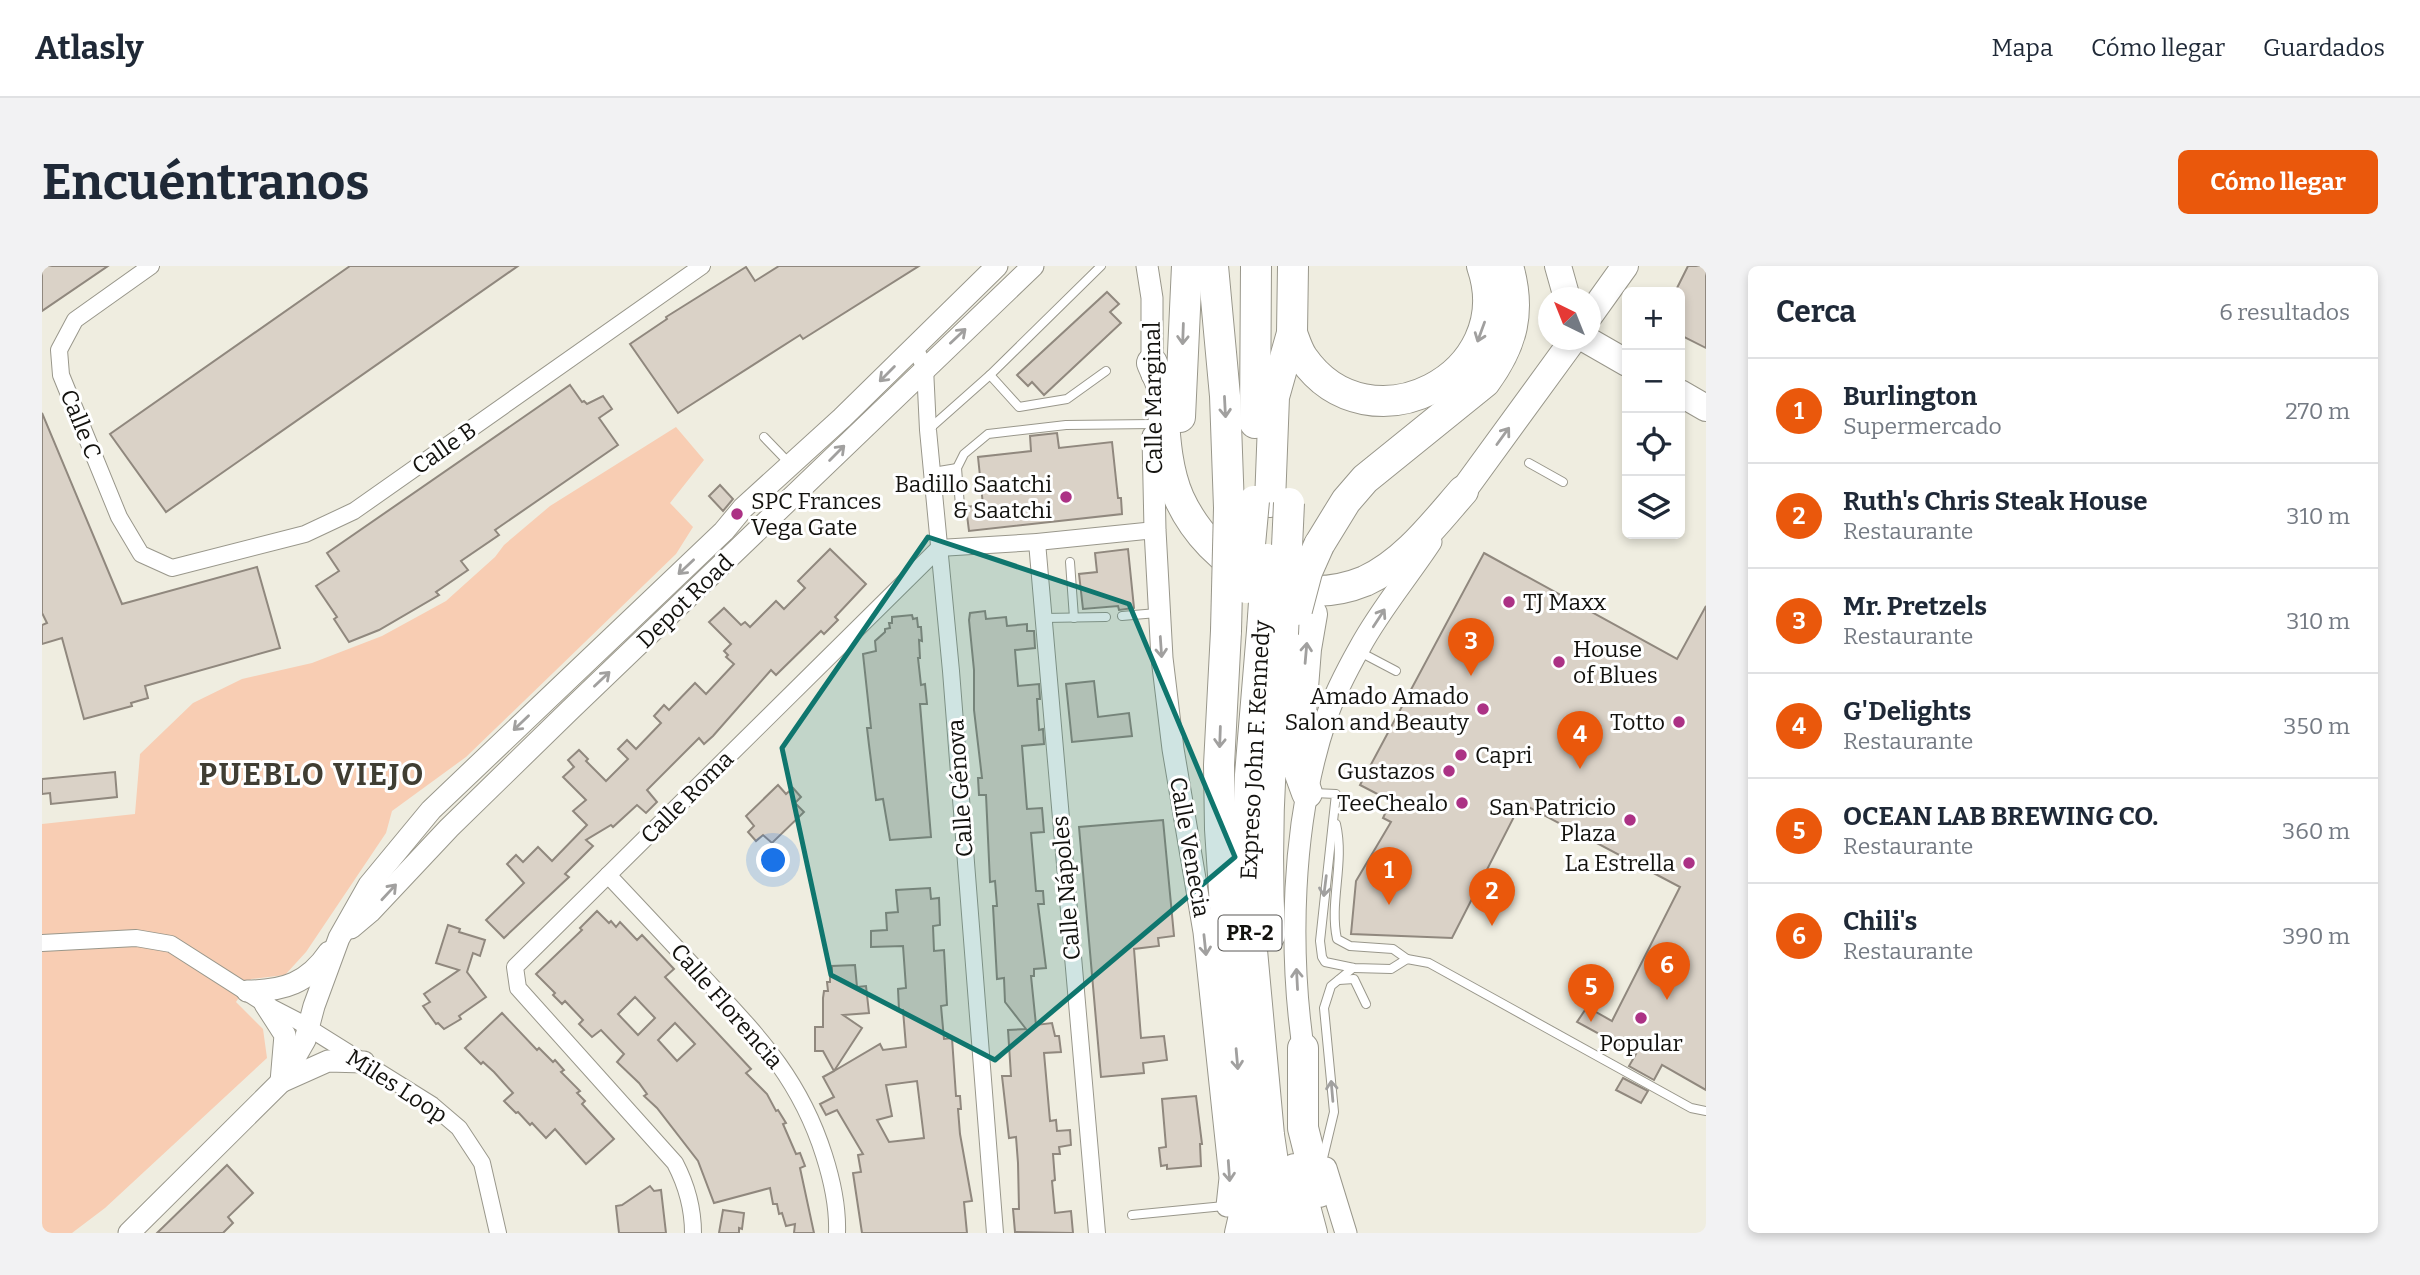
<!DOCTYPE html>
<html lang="es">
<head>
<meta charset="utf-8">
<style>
  body { margin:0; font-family:Bitter,serif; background:#f2f2f3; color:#1f2937 }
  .controls { position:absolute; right:21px; top:21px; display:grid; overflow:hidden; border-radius:10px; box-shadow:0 4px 10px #0003 }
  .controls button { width:63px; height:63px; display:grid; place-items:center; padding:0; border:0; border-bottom:2px solid #e0e1e3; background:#fff; color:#1f2937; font:35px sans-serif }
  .compass { position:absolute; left:1496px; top:21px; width:63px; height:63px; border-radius:50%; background:#fff; box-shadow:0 4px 10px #0003; rotate:317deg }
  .you { position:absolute; left:732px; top:595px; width:24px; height:24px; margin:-18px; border:5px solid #fff; border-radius:50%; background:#1a73e8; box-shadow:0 0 0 10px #1a73e833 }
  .badge { display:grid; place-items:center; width:46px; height:46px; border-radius:50%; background:#ea580c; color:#fff; font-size:23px; font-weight:700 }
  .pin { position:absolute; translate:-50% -58px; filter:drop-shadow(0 2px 4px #0008) }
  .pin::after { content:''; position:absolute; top:37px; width:24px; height:21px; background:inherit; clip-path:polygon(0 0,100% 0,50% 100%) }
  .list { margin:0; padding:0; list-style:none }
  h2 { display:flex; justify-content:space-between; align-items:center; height:91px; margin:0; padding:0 28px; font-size:30px }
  h2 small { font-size:23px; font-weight:400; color:#747a83 }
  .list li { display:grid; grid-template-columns:46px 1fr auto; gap:21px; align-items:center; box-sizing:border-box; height:105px; padding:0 28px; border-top:2px solid #e0e1e3 }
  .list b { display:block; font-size:26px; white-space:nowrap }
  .list p { margin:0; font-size:23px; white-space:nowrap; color:#747a83 }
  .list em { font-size:23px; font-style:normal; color:#747a83 }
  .icon { flex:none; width:38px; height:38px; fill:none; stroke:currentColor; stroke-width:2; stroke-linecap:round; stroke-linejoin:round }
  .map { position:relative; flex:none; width:1664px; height:967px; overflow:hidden; border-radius:10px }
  header { display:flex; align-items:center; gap:42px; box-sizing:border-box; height:98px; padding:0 35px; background:#fff; border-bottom:2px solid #e0e1e3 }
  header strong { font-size:33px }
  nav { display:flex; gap:38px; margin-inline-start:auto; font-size:24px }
  .intro { display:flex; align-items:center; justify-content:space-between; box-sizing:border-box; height:168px; padding:0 42px }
  h1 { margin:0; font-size:49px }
  .button { padding:18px 32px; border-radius:10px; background:#ea580c; color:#fff; font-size:24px; font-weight:700 }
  main { display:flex; gap:42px; padding:0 42px }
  aside { flex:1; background:#fff; border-radius:10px; box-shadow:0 4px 10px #0003 }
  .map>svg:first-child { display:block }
</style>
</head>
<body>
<header>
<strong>Atlasly</strong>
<nav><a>Mapa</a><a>Cómo llegar</a><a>Guardados</a></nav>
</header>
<div class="intro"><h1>Encuéntranos</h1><a class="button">Cómo llegar</a></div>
<main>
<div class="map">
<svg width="1664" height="967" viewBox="0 0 1664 967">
  <rect width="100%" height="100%" fill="#efede0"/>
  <!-- green -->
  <path fill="#f8cdb3" d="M634,161l28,33 -34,43 23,24 -17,27 -210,203 -74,54 -6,22 -80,119 -21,23 -34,4 -15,23 27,27 4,29 -162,150 -33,25h-30v-409l93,-10 5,-60 53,-51 49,-24 70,-16 70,-27 64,-35 49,-44 9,-12 46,-39z"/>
  <!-- building -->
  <g fill="#dad2c7" stroke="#90887e" stroke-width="2" fill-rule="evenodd">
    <path d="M0,0h66l-66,45z"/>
    <path d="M308,0h168l-352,246 -56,-78z"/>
    <path d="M737,0h140l-116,73 -3,-4 -122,78 -48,-69 37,-25 -1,-2 80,-50 9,14z"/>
    <path d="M1646,0h18v82l-26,-13v-43h-5z"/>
    <path d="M1065,26l12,12 -9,8 11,11 -77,72 -12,-13 -4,4 -11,-11z"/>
    <path d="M528,119l12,17 2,-1 3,3 16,-8 9,13 -13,9 19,27 -123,85 4,5 -38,26 7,9 -32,22 3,3 -60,35 -30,12 -15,-23 3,-2 -21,-31 23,-15 -12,-18z"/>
    <path d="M0,147l80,191 135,-37 23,81 -135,38 3,12 -17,5 1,3 -48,13 -22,-81 -20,6v-19l5,-2 -5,-10z"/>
    <path d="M1015,167l2,15 53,-6 6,56h3l1,16 -153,17 -3,-24 17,-2 -5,-48 53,-6 -1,-15z"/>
    <path d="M678,219l13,14 -10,12 -14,-15z"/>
    <path d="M788,283l36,35 -31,33 3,3 -14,14 -3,-3 -45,44 -5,-5 -58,66 -9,8 -5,-6 -52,52 10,12 -11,11 -9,-8 -24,22 -2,-2 -25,15 7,6 -28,28 4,3 -65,61 -18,-18 38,-37 -17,-19 9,-9 7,7 15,-15 14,14 35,-36 -14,-14 13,-11 -23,-23 11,-10 -6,-7 11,-10 9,9 -2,2 20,20 22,-22 -10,-10 9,-9 9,9 25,-26 -7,-7 10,-11 5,5 26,-27 11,11 28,-30 -8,-7 2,-2 -4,-4 7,-7 -22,-22 15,-14 17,17 4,-3 5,5 26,-26 8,8 21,-21 -7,-7z"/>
    <path d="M1086,283l6,59 -15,2 -1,-4 -35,3 -4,-35 18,-2 -2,-19z"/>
    <path d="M1442,287l193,106 29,-53v484l-44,-25 -8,15 -25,-14 7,-12 -59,-32 10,-15 25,14 68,-134 -159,-84 -69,135 -101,-4 5,-53 35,-59 -8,-4 8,-17 -31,-16z"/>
    <path d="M943,345l1,8 20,-2 1,9 20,-2v7h7l1,17 -20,2 3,36 21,-2 1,15h-3l2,31 4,-1 1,15 -22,2 5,63 15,-1 2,24 -13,1 5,58h7l1,13h-6l8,64 -12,1v7h-3l5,49 16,-2 3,13h4l2,16 -17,1 6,68 6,-1 1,11 13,-1 1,15 -12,2 1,7h-7l2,26 -3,1 3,32 16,-2 2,22 -58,-1 -2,-23h6l-1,-46 -2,-26 -7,1 -7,-62h9l-3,-46 18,-1 -21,-27 -1,-24 -7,1 -4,-73h4l-2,-25 -5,1 -4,-87h-7l-1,-17h4l-8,-68v-40l-5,-50 1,-7z"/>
    <path d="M870,349l1,4 4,-1 1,9h3l1,14 -3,-1 1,18h-2l3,27 4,-1 2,20h-7l11,133 -41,3 -7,-41 -7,1 -7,-55 -2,-17h4l-8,-74 13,-3 -1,-10 10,-9v-3l5,-1 -1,-5h3v-6z"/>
    <path d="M1052,415l4,36 31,-4 3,23 -60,6 -6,-58z"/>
    <path d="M73,506l2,25 -66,7 -1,-11 -8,1v-15z"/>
    <path d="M736,519l8,9 7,-6 8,9 -6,6 9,9 -32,31 -9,-8 -7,6 -8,-9 6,-6 -8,-10z"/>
    <path d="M1121,554l11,116 -16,2 1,8 -25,3 7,89 23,-2 3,24 -24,3 1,10 -43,4 -22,-250z"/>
    <path d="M888,622l1,11 8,-1 1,27 -7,1 1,25 10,-1 3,55 -6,1 3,33 8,-1 4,58h4l1,13h-3l2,25 12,67 -8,1 3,31h-105l-9,-60 8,-1 -3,-17 5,-1 -26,-44 -11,5 -6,-11 14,-7 -11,-20 11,-6 -11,-20h-8v-24h8v-29l1,-7h4l-1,-9h3v-6l2,-1v-9l23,-1 2,22 9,-1 3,27 -26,2 19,13 -28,43 46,-27 3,6 23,-3 -3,-37h-4l-1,-21 8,-1 -3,-42 -32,1v-16l16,-1 -1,-17 12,-1 -2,-22zM875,815l7,57 -35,4 -12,-22 15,-4 -6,-31z"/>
    <path d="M555,645l12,12 2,-2 5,6 4,-5 17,18 5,-5 32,34 -9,8 86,92 -5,4 21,21 9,17 2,-1 8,13 -3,1 13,30 4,-1 5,13 -5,2 14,65h-20l1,-9 -9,2 -4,-13 -3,1 -2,-10h-4l-3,-16 -56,15 -16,-42 -41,-53 -13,-12 3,-2 -8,-11 -22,-21 7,-8 -23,-24 -9,7 -13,-13 4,-4 -18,-19 -3,3 -9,-9 2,-2 -19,-19 46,-44 -2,-2zM593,731l20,21 -17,17 -20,-21zM633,757l20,21 -18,17 -19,-21z"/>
    <path d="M406,659l12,4 -1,3 26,8 -5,16 -7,-3 -6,19 19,25 -27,19 2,3 -17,10 -6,-6 -2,1 -13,-18 7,-4 -6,-8 35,-24 -23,-7z"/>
    <path d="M460,747l35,37 2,-2 14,14 2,-2 9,10 -3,2 19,19 -3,2 8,8 -3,3 32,35 -28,25 -31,-35 -9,9 -14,-15 -2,2 -12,-13 -2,1 -12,-12 9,-8 -19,-21 -11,-10 -2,2 -16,-16z"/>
    <path d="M1581,812l25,13 -7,12 -25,-13z"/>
    <path d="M1154,830l6,48h-2l1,22 -34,3v-4l-6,1 -2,-18 7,-1 -4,-48z"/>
    <path d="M185,899l26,28 -25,24 5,6 -10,10h-66z"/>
    <path d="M608,920l4,5 7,-1 5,43h-47l-3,-27 6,-1z"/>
    <path d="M681,944l21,3 -2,16 -3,-1v5h-20z"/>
  </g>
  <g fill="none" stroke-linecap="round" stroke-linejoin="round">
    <defs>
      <g id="service">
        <path d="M948,109l29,32 48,-8 39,-28"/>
        <path d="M886,164l62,-55 111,-109"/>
        <path d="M722,171l27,28"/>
        <path d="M1487,197l34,19"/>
        <path d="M891,206l24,-4"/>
        <path d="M918,240l-3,-38 7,-14 24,-20 78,-9 87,-1"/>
        <path d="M1028,296l4,56"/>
        <path d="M1080,350l35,-3"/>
        <path d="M1001,352l63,-1"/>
        <path d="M1316,385l38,20"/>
        <path d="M1272,527l22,1 -16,147 2,16 3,5 29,6 37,1 16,-10 22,4 262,145 15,3"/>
        <path d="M1294,558c9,39 -7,78 1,115l13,7 43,3 14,10"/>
        <path d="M1297,714l15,-1 12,25"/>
        <path d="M1281,892l11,-46 -10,-104 7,-22 22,-18"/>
        <path d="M1090,949l92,-9"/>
      </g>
      <g id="minor">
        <path d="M109,0l-76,54 -16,30 2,25 58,142 22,37 31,14 133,-34 49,-23 348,-245"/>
        <path d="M872,80l11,22 3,62 23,241 44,562"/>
        <path d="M995,276l60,691"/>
        <path d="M566,609c33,35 66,70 98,105 53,57 94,99 118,175 8,25 14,51 13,78"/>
        <path d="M0,677l94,-5 35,6 94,60 31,16 136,85 27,23 23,35 16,70"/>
        <path d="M651,967c0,-26 -6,-47 -18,-70l-157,-175 -3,-21 424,-419 98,-6 118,-12"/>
      </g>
      <g id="tertiary">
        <path d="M1105,0l5,32v77"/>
        <path d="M1111,170l2,94 7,128 11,91 31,183 26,246 -3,28"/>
        <path d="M309,662l19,-16 79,-84 121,-118 463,-444"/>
        <path d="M205,725c37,0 61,-8 82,-39"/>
        <path d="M223,738l20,31 -4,47 47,-21 36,1"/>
        <path d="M1263,795c-17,-108 -14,-238 21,-342 8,-24 21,-49 34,-72 20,-37 48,-70 71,-105"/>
        <path d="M1284,902l20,65"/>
        <path d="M87,967l152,-151 24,-42 9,-34 25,-68 30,-53 62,-75 293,-279 19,-23 99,-90 155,-152"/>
      </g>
      <g id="primary">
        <path d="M1516,0l9,32"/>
        <path d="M1548,49l35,-49"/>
        <path d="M1545,74l40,23"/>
        <path d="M1638,127l26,15"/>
        <path d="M1421,225l110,-151"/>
      </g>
      <g id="motorway">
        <path d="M1171,0l12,130 4,112"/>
        <path d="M1250,67c3,8 6,18 11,25 66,95 217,18 179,-92"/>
        <path d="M1110,97c3,8 8,16 10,25 1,7 0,14 1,21 2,29 4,62 16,89 32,70 111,114 186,83 40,-18 70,-58 98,-90"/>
        <path d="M1138,151l7,-151"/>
        <path d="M1213,157l1,-157"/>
        <path d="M1228,236l4,-105 18,-64 1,-67"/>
        <path d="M1277,279l27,-44 19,-22 120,-97c28,-38 36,-71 23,-116"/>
        <path d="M1184,365l-7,134 1,64 6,92 16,184 16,93 12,35"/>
        <path d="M1220,365l-12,144 -4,110 23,250 4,27 17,71"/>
        <path d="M1265,527l-8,-22 1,-45 6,-77 6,-35"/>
        <path d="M1228,669c-5,-100 0,-201 13,-301"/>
        <path d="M1261,782v80l16,64"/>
        <path d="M1253,903l17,64"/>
        <path d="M1198,967l3,-13 3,-40"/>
      </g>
    </defs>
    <!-- service casing -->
    <use href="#service" stroke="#99978b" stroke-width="10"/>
    <!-- minor casing -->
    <use href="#minor" stroke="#99978b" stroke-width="18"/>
    <!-- tertiary casing -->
    <use href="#tertiary" stroke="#99978b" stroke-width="23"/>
    <!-- primary casing -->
    <use href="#primary" stroke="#99978b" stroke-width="28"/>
    <!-- motorway casing -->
    <use href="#motorway" stroke="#99978b" stroke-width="32"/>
    <!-- service -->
    <use href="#service" stroke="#fff" stroke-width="8"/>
    <!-- minor -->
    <use href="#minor" stroke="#fff" stroke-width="16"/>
    <!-- tertiary -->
    <use href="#tertiary" stroke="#fff" stroke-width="21"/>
    <!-- primary -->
    <use href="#primary" stroke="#fff" stroke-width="26"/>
    <!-- motorway -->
    <use href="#motorway" stroke="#fff" stroke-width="30"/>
    <defs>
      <g id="motorway-bridge">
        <path d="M1204,322l8,-87"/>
        <path d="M1255,344l10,-38 12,-27"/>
        <path d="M1184,365l3,-123"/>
        <path d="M1220,365l5,-72"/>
        <path d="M1241,368l6,-131"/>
      </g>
    </defs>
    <!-- motorway-bridge casing -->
    <use href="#motorway-bridge" stroke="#99978b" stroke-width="32" stroke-linecap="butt"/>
    <!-- motorway-bridge -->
    <use href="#motorway-bridge" stroke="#fff" stroke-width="30"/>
  </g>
  <!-- one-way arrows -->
  <defs><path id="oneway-shaft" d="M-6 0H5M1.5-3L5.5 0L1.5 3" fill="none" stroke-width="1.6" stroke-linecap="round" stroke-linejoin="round" transform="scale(1.75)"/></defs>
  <g stroke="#a1a09f">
    <use href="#oneway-shaft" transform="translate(1439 66) rotate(110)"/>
    <use href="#oneway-shaft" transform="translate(1141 68) rotate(92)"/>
    <use href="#oneway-shaft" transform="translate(916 70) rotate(-43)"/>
    <use href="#oneway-shaft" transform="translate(845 108) rotate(135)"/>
    <use href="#oneway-shaft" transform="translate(1183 141) rotate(87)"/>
    <use href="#oneway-shaft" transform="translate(1461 170) rotate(-54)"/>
    <use href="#oneway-shaft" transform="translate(795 187) rotate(-45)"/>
    <use href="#oneway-shaft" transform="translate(644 301) rotate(137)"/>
    <use href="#oneway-shaft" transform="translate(1337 352) rotate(-57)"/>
    <use href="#oneway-shaft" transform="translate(1119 381) rotate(86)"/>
    <use href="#oneway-shaft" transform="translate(1264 387) rotate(-85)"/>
    <use href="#oneway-shaft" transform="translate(560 413) rotate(-43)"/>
    <use href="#oneway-shaft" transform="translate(479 457) rotate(136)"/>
    <use href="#oneway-shaft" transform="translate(1178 471) rotate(92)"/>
    <use href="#oneway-shaft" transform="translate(1283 620) rotate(97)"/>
    <use href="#oneway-shaft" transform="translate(347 626) rotate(-47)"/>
    <use href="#oneway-shaft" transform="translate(1163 679) rotate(84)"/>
    <use href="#oneway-shaft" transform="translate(1255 713) rotate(-93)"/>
    <use href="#oneway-shaft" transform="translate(1195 793) rotate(85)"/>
    <use href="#oneway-shaft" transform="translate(1290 825) rotate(-95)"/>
    <use href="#oneway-shaft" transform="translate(1187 905) rotate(86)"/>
  </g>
  <!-- marked area -->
  <path fill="#0f766e" fill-opacity="0.2" stroke="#0f766e" stroke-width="5" stroke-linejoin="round" d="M886,271l201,67 106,253 -240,203 -164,-85 -49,-227z"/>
  <!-- markers -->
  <g fill="#ac3285" stroke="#fff" stroke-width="2.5">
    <circle cx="1024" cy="231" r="7"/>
    <circle cx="695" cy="248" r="7"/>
    <circle cx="1467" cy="336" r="7"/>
    <circle cx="1517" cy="396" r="7"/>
    <circle cx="1441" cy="443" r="7"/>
    <circle cx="1637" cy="456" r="7"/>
    <circle cx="1419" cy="489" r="7"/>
    <circle cx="1407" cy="505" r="7"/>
    <circle cx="1420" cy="537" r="7"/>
    <circle cx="1588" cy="554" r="7"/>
    <circle cx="1647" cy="597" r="7"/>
    <circle cx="1599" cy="752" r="7"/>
  </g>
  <g text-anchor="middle" stroke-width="6" stroke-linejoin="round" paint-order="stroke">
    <!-- shield labels -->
    <rect fill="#fff" stroke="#5a5956" stroke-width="2" x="1176.5" y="649.5" width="63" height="35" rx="5"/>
    <g font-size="21" font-weight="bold" fill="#13120e">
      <text x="1208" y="674">PR-2</text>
    </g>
    <!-- street labels -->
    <g font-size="23" fill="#13120e" stroke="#fff">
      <text transform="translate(1111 132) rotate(-91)" y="8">Calle Marginal</text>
      <text transform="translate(39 158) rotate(68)" y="8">Calle C</text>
      <text transform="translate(402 182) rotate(-35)" y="8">Calle B</text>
      <text transform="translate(643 335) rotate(-44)" y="8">Depot Road</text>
      <text transform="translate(1213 484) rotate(-87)" y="8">Expreso John F. Kennedy</text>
      <text transform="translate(918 522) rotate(-94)" y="8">Calle Génova</text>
      <text transform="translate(645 531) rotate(-45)" y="8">Calle Roma</text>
      <text transform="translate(1148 581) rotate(80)" y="8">Calle Venecia</text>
      <text transform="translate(1024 622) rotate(-95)" y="8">Calle Nápoles</text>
      <text transform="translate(685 740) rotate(49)" y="8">Calle Florencia</text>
      <text transform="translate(355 820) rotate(33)" y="8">Miles Loop</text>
    </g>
    <!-- poi labels -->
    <g font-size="23" fill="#13120e" stroke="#fff" text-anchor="end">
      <text x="1010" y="226">Badillo Saatchi<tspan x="1010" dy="26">&amp; Saatchi</tspan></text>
      <text x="709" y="243" text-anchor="start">SPC Frances<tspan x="709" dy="26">Vega Gate</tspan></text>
      <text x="1481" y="344" text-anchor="start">TJ Maxx</text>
      <text x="1531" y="391" text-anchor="start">House<tspan x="1531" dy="26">of Blues</tspan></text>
      <text x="1427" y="438">Amado Amado<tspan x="1427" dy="26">Salon and Beauty</tspan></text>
      <text x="1623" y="464">Totto</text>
      <text x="1433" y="497" text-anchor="start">Capri</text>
      <text x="1393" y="513">Gustazos</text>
      <text x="1406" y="545">TeeChealo</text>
      <text x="1574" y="549">San Patricio<tspan x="1574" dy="26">Plaza</tspan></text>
      <text x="1633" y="605">La Estrella</text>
      <text x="1599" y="785" text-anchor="middle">Popular</text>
    </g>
    <!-- district labels -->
    <g font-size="30" font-weight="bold" letter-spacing="2" fill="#403e33" stroke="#fff">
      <text x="270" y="519">PUEBLO VIEJO</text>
    </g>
  </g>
</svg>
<div class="controls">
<button>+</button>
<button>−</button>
<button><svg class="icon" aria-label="locate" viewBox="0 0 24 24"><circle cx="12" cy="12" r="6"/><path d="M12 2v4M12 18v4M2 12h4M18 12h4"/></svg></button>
<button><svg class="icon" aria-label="layers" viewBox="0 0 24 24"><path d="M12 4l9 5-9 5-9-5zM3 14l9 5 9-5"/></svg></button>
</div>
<svg class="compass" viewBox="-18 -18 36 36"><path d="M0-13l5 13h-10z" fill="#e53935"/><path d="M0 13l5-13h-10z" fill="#747a83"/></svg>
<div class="you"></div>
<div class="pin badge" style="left:1347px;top:639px">1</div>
<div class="pin badge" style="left:1450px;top:660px">2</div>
<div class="pin badge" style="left:1429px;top:410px">3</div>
<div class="pin badge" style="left:1538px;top:503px">4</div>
<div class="pin badge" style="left:1549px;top:756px">5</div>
<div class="pin badge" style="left:1625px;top:734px">6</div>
</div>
<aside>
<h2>Cerca<small>6 resultados</small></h2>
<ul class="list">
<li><span class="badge">1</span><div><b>Burlington</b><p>Supermercado</p></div><em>270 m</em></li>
<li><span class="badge">2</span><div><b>Ruth's Chris Steak House</b><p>Restaurante</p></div><em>310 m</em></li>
<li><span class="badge">3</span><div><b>Mr. Pretzels</b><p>Restaurante</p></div><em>310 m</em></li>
<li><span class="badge">4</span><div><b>G'Delights</b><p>Restaurante</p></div><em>350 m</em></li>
<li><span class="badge">5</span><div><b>OCEAN LAB BREWING CO.</b><p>Restaurante</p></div><em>360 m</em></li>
<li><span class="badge">6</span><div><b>Chili's</b><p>Restaurante</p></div><em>390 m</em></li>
</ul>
</aside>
</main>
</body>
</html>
